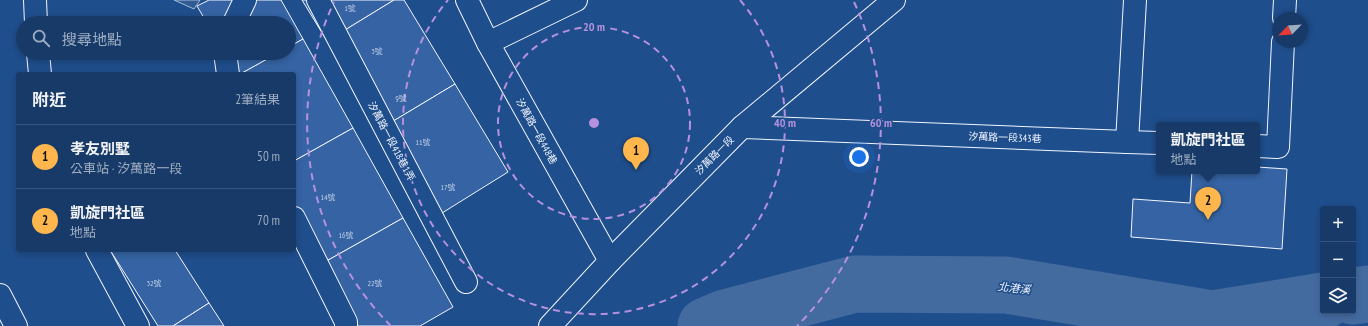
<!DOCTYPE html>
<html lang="zh-TW">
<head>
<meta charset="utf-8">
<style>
  body { margin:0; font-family:"PT Sans Narrow","Noto Sans TC",sans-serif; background:#244571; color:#f1f3f6 }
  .controls { position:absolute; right:12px; bottom:12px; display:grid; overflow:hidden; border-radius:4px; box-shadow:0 2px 6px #0003 }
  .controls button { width:36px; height:36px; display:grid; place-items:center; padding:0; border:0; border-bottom:1px solid #36547d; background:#173a69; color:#f1f3f6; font:20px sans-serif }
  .compass { position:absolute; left:1272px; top:12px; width:36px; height:36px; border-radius:50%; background:#173a69; box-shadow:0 2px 6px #0003; rotate:245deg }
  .you { position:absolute; left:859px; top:157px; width:14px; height:14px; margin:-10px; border:3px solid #fff; border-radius:50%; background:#1a73e8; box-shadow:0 0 0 6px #1a73e833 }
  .badge { display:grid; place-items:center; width:26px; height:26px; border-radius:50%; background:#ffb74d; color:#111; font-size:13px; font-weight:700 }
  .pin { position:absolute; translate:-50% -33px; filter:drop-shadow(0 1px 2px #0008) }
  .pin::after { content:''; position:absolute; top:21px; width:14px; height:12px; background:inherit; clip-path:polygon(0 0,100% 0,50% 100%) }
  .popup { position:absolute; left:1156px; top:122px; width:104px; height:52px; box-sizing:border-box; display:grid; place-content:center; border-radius:4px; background:#173a69; filter:drop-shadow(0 1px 3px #0005); font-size:13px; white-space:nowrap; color:#9eadc0 }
  .popup b { font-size:15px; color:#f1f3f6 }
  .popup::after { content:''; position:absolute; left:50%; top:100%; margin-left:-8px; border:8px solid transparent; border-top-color:#173a69 }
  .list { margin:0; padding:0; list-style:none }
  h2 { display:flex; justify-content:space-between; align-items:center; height:52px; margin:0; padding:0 16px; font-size:17px }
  h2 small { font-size:13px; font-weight:400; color:#9eadc0 }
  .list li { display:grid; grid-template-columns:26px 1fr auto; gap:12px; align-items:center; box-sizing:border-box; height:64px; padding:0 16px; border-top:1px solid #36547d }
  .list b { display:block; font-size:15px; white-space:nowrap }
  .list p { margin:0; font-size:13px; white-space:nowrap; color:#9eadc0 }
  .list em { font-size:13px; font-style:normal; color:#9eadc0 }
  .icon { flex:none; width:22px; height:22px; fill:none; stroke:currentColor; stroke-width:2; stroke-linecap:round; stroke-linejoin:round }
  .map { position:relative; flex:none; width:1368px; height:326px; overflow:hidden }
  .search { position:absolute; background:#173a69; box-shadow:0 2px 6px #0003; left:16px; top:16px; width:280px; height:44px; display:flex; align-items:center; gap:10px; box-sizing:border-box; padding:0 14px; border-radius:22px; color:#9eadc0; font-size:15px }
  .panel { position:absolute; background:#173a69; box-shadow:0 2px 6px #0003; left:16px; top:72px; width:280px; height:180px; border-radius:4px }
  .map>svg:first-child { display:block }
</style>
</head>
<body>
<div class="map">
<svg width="1368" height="326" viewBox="0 0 1368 326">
  <rect width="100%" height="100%" fill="#1f4e8c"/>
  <!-- built -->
  <path fill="#305b95" stroke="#a8bbd7" d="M174,0h26l-6,9z"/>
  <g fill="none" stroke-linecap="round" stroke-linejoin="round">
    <!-- river -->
    <g stroke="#446ba0" stroke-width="57">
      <path d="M1353,296l15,-2"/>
      <path d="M706,326l19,-8 130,-34 151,1 207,34 110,-18"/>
    </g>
  </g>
  <!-- building -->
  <g fill="#3563a3" stroke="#f2f6ff">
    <path d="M209,0h72l22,39 -14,8v-24h-82l-10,-17z"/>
    <path d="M302,0h92l-67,41z"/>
    <path d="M394,0h10l51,84 -75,45 -53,-88z"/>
    <path d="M303,39l50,89 -59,33v-87h-54l38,-21h11v-6z"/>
    <path d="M224,53h54l-38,21h-5z"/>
    <path d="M455,84l53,88 -74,46 -54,-89z"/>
    <path d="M353,128l50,90 -80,45 -29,-51v-51z"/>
    <path d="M1257,167l30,2 -5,80 -151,-12 2,-38 57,4 2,-32h65z"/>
    <path d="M403,218l50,89 -33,19h-62l-35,-63z"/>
    <path d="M110,250h65l34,53 -36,23h-15z"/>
    <path d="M209,303l15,23h-51z"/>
  </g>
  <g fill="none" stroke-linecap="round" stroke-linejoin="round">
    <defs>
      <g id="minor">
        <path d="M35,0l1,23"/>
        <path d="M318,0l148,282"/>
        <path d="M467,0l21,43 122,218"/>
        <path d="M1284,18l1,-18"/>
        <path d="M234,23l11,-23"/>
        <path d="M488,43l88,-43"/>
        <path d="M38,53l2,21"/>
        <path d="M225,53l3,21"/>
        <path d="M742,127l385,15 8,-142"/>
        <path d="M1127,142l32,1"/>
        <path d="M1257,146l21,1 5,-105"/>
        <path d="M294,218l52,104v4"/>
        <path d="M97,250l41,76"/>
        <path d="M0,295l16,31"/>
        <path d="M550,326l60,-65 132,-134 152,-127"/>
      </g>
    </defs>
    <!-- minor casing -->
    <use href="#minor" stroke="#f2f6ff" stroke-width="24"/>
    <!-- minor -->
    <use href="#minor" stroke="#1f4e8c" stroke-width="22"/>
  </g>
  <!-- distance rings -->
  <g fill="none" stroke="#b691df" stroke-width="2" stroke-dasharray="7 5">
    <circle cx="594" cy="123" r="96"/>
    <path d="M740 0A191 191 0 1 1 448 0"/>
    <path d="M391 326A287 287 0 0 1 334 2M854 2A287 287 0 0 1 797 326"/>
  </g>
  <g text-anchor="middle" stroke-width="3" stroke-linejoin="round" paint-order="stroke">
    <!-- number labels -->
    <g font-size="8" fill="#c3d1e8">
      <text x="350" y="11">1號</text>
      <text x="377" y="54">3號</text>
      <text x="401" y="101">9號</text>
      <text x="423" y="145">11號</text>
      <text x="448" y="190">17號</text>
      <text x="328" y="200">14號</text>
      <text x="346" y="238">16號</text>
      <text x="154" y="286">32號</text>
      <text x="375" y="286">22號</text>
    </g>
    <!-- street labels -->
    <g font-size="10" fill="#f2f6ff" stroke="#1f4e8c">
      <text transform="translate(537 131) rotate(61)" y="4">汐萬路一段448巷</text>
      <text transform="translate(1005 137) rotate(2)" y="4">汐萬路一段343巷</text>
      <text transform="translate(392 141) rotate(62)" y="4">汐萬路一段418巷1弄</text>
      <text transform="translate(714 155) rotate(-45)" y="4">汐萬路一段</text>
    </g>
    <!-- water labels -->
    <g font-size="11" font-style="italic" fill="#f2f6ff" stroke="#1f4e8c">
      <text transform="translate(1014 288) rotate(6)" y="4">北港溪</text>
    </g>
  </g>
  <circle cx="594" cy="123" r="6" fill="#b691df" stroke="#1f4e8c" stroke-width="2"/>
  <g font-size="12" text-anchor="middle" font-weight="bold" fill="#b691df" stroke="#1f4e8c" stroke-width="3" stroke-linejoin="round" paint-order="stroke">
    <text x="594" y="31">20 m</text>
    <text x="785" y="127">40 m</text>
    <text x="881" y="127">60 m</text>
  </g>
</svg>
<div class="controls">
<button>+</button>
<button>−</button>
<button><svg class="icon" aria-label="layers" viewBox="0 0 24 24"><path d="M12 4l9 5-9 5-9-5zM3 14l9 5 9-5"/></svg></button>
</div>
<svg class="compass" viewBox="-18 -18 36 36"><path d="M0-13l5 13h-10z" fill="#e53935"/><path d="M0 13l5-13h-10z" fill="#9eadc0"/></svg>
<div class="you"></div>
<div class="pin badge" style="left:636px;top:170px">1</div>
<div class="pin badge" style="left:1208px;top:220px">2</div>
<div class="popup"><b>凱旋門社區</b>地點</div>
<div class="search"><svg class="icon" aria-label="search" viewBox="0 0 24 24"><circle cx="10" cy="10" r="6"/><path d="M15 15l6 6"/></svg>搜尋地點</div>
<section class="panel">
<h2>附近<small>2筆結果</small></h2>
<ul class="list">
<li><span class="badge">1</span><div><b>孝友別墅</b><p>公車站 · 汐萬路一段</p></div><em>50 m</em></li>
<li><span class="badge">2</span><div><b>凱旋門社區</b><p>地點</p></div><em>70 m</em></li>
</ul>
</section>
</div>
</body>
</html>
